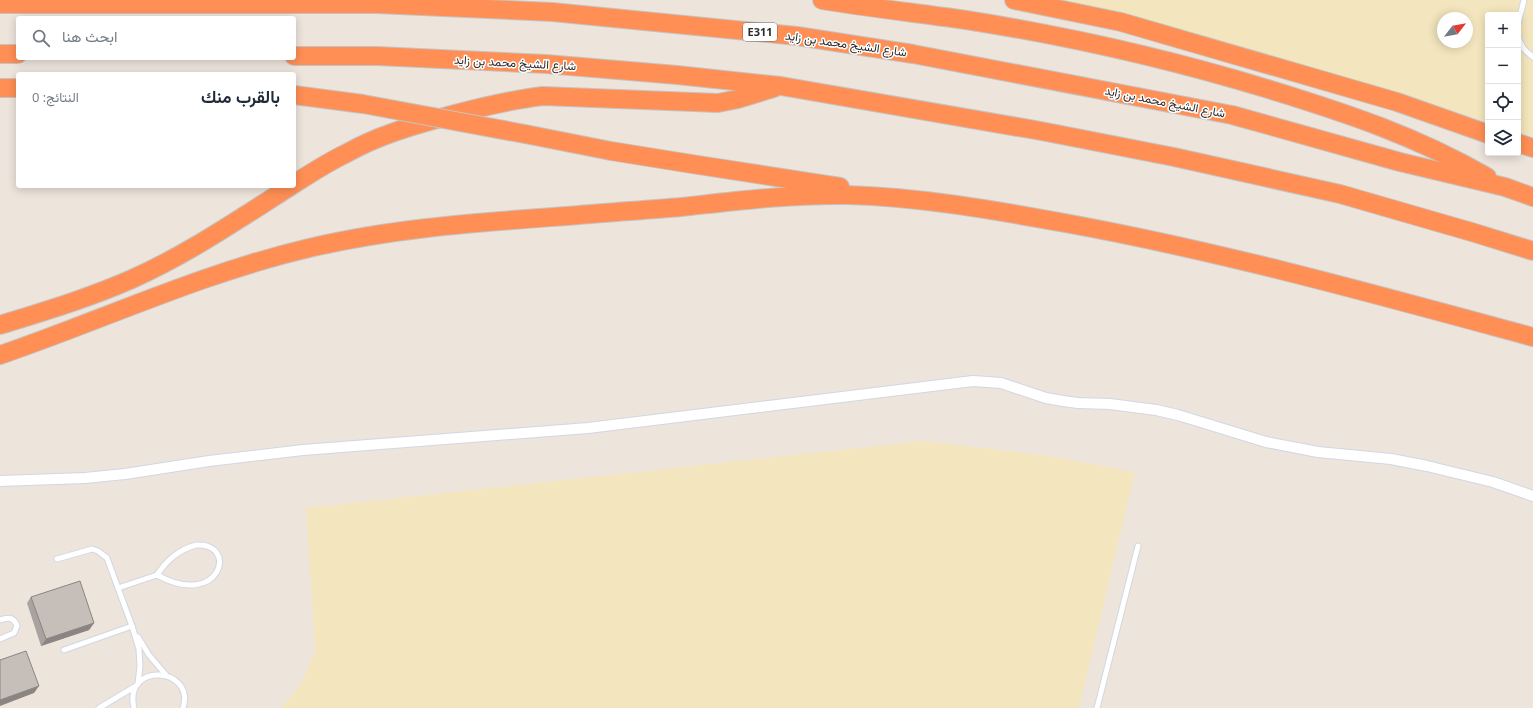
<!DOCTYPE html>
<html lang="ar">
<head>
<meta charset="utf-8">
<style>
  body { margin:0; font-family:"Open Sans",Vazirmatn,sans-serif; background:#f2f2f3; color:#1f2937; direction:rtl }
  .controls { position:absolute; right:12px; top:12px; display:grid; overflow:hidden; border-radius:4px; box-shadow:0 2px 10px #0003 }
  .controls button { width:36px; height:36px; display:grid; place-items:center; padding:0; border:0; border-bottom:1px solid #e0e1e3; background:#fff; color:#1f2937; font:20px sans-serif }
  .compass { position:absolute; left:1437px; top:12px; width:36px; height:36px; border-radius:50%; background:#fff; box-shadow:0 2px 10px #0003; rotate:59deg }
  .list { margin:0; padding:0; list-style:none }
  h2 { display:flex; justify-content:space-between; align-items:center; height:52px; margin:0; padding:0 16px; font-size:17px }
  h2 small { font-size:13px; font-weight:400; color:#747a83 }
  .icon { flex:none; width:22px; height:22px; fill:none; stroke:currentColor; stroke-width:2; stroke-linecap:round; stroke-linejoin:round }
  .map { position:relative; flex:none; width:1533px; height:708px; overflow:hidden; direction:ltr }
  .search { position:absolute; background:#fff; box-shadow:0 2px 10px #0003; left:16px; top:16px; width:280px; height:44px; display:flex; align-items:center; gap:10px; box-sizing:border-box; padding:0 14px; border-radius:4px; color:#747a83; font-size:15px }
  .panel { position:absolute; background:#fff; box-shadow:0 2px 10px #0003; left:16px; top:72px; width:280px; height:116px; border-radius:4px; direction:rtl }
  .map>svg:first-child { display:block }
</style>
</head>
<body>
<div class="map">
<svg width="1533" height="708" viewBox="0 0 1533 708">
  <rect width="100%" height="100%" fill="#ede4dc"/>
  <!-- sand -->
  <g fill="#f3e6be" fill-rule="evenodd">
    <path d="M1030,0h503v136l-15,-4v-117h-30v107l-120,-37zM1443,18h24v24h-24z"/>
    <path d="M924,441l118,14 93,17 -56,236h-798l16,-18 6,-10 12,-30 -9,-142z"/>
  </g>
  <g fill="none" stroke-linecap="round" stroke-linejoin="round">
    <defs>
      <g id="service">
        <path d="M1518,24l6,-24"/>
        <path d="M1518,36c2,10 7,15 15,21"/>
        <path d="M196,545c43,-3 25,65 -39,30 10,-15 21,-25 39,-30z"/>
        <path d="M57,559l35,-10 6,2 9,7 25,68 7,23 1,17 -2,18"/>
        <path d="M118,588l39,-13"/>
        <path d="M0,620c8,-3 14,-3 17,6l-3,7 -14,6"/>
        <path d="M138,637l11,18 17,20"/>
        <path d="M64,650l68,-24"/>
        <path d="M99,708l37,-22"/>
        <path d="M134,708c-11,-47 62,-41 49,0"/>
        <path d="M1097,708l41,-162"/>
      </g>
      <path id="minor" d="M0,481l85,-3 40,-4 84,-13 94,-11 285,-22 385,-47 28,2 45,15 17,3 15,2 32,1 46,6 22,5 88,27 52,10 73,7 36,7 66,16 40,14"/>
      <g id="motorway">
        <path d="M822,0c48,8 96,13 144,20 102,16 203,39 302,69 78,24 148,47 219,88"/>
        <path d="M1014,0l107,22 276,80 91,32"/>
        <path d="M0,4h377l175,8 245,24 116,18 319,61 168,47 105,25 28,10"/>
        <path d="M0,54h18"/>
        <path d="M294,56h83l169,8 131,11 104,11 260,45 133,26 166,37 135,39 58,18"/>
        <path d="M0,88h18"/>
        <path d="M525,134l86,17 87,14 142,22"/>
        <path d="M1518,143l15,5"/>
        <path d="M294,184c17,-11 34,-22 53,-31 30,-17 64,-27 97,-36 33,-9 65,-17 99,-21l175,7 20,-4 36,-11"/>
        <path d="M0,325c45,-14 89,-27 132,-46 56,-25 107,-60 159,-93"/>
        <path d="M0,355c102,-35 200,-81 305,-106 90,-22 182,-27 274,-34 34,-3 68,-5 102,-8 56,-6 110,-13 166,-12 73,2 147,15 218,28 159,29 313,72 468,114"/>
      </g>
    </defs>
    <!-- service casing -->
    <use href="#service" stroke="#d1d7e4" stroke-width="7"/>
    <!-- minor casing -->
    <use href="#minor" stroke="#d1d7e4" stroke-width="12"/>
    <!-- motorway casing -->
    <use href="#motorway" stroke="#c4c4c4" stroke-width="20"/>
    <!-- service -->
    <use href="#service" stroke="#fff" stroke-width="5"/>
    <!-- minor -->
    <use href="#minor" stroke="#fff" stroke-width="10"/>
    <!-- motorway -->
    <use href="#motorway" stroke="#ff8f55" stroke-width="18"/>
    <defs>
      <path id="motorway-bridge" d="M294,95l69,9 162,30"/>
    </defs>
    <!-- motorway-bridge casing -->
    <use href="#motorway-bridge" stroke="#c4c4c4" stroke-width="20" stroke-linecap="butt"/>
    <!-- motorway-bridge -->
    <use href="#motorway-bridge" stroke="#ff8f55" stroke-width="18"/>
  </g>
  <!-- wall -->
  <path fill="#a9a39f" d="M31,597l63,26 -5,7 -48,16 -14,-43z"/>
  <!-- shaded-wall -->
  <g fill="#8a8582">
    <path d="M94,623l-5,7 -48,16 5,-7z"/>
    <path d="M39,686l-5,7 -34,13v-6z"/>
  </g>
  <!-- building -->
  <g fill="#c5beb9" stroke="#8a8582">
    <path d="M80,581l14,42 -48,16 -15,-42z"/>
    <path d="M26,651l13,35 -39,14v-40z"/>
  </g>
  <g text-anchor="middle" stroke-width="3" stroke-linejoin="round" paint-order="stroke">
    <!-- shield labels -->
    <rect fill="#fff" stroke="#6b6b6b" stroke-width="1" x="743" y="23" width="34" height="18" rx="3"/>
    <g font-size="11" font-weight="bold" fill="#2b2b2b">
      <text x="760" y="36">E311</text>
    </g>
    <!-- street labels -->
    <g font-size="12" fill="#2b2b2b" stroke="#fff">
      <text transform="translate(846 44) rotate(8)" y="4">شارع الشيخ محمد بن زايد</text>
      <text transform="translate(515 63) rotate(3)" y="4">شارع الشيخ محمد بن زايد</text>
      <text transform="translate(1165 102) rotate(11)" y="4">شارع الشيخ محمد بن زايد</text>
    </g>
  </g>
</svg>
<div class="controls">
<button>+</button>
<button>−</button>
<button><svg class="icon" aria-label="locate" viewBox="0 0 24 24"><circle cx="12" cy="12" r="6"/><path d="M12 2v4M12 18v4M2 12h4M18 12h4"/></svg></button>
<button><svg class="icon" aria-label="layers" viewBox="0 0 24 24"><path d="M12 4l9 5-9 5-9-5zM3 14l9 5 9-5"/></svg></button>
</div>
<svg class="compass" viewBox="-18 -18 36 36"><path d="M0-13l5 13h-10z" fill="#e53935"/><path d="M0 13l5-13h-10z" fill="#747a83"/></svg>
<div class="search"><svg class="icon" aria-label="search" viewBox="0 0 24 24"><circle cx="10" cy="10" r="6"/><path d="M15 15l6 6"/></svg>ابحث هنا</div>
<section class="panel">
<h2>بالقرب منك<small>النتائج: 0</small></h2>
<ul class="list">
</ul>
</section>
</div>
</body>
</html>
